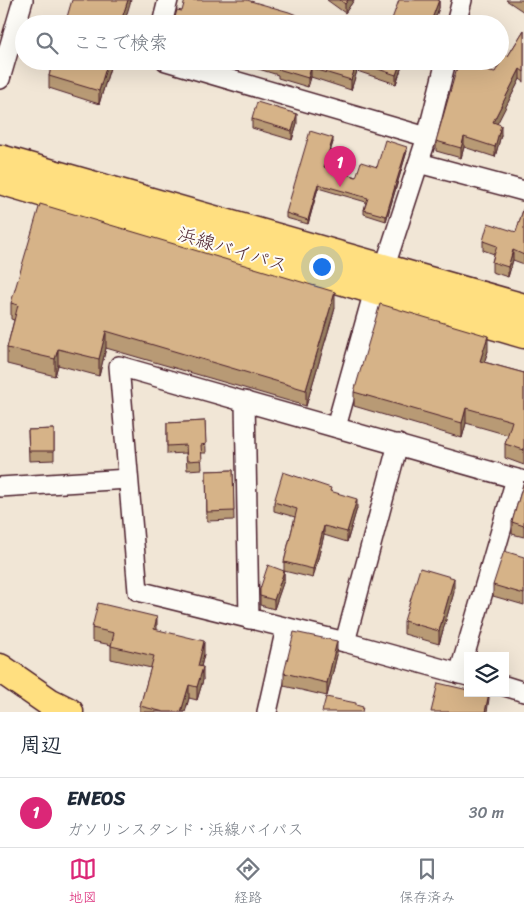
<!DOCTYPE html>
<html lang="ja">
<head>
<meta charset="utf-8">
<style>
  body { margin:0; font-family:Sriracha,"Klee One",sans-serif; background:#f2f2f3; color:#1f2937 }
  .controls { position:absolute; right:15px; bottom:15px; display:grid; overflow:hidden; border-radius:0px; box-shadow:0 5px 20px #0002 }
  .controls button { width:45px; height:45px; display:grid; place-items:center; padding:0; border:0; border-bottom:1px solid #e0e1e3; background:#fff; color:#1f2937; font:25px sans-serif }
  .you { position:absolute; left:321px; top:266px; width:18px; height:18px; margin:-12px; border:4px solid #fff; border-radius:50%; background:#1a73e8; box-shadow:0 0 0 8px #1a73e833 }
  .badge { display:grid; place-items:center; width:32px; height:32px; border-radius:50%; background:#db2777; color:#fff; font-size:16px; font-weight:700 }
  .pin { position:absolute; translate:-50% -41px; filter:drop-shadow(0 1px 2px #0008) }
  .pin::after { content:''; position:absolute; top:26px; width:18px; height:15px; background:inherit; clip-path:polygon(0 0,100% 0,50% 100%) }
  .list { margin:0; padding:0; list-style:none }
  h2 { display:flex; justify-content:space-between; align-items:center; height:65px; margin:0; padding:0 20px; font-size:21px }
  h2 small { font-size:16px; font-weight:400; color:#747a83 }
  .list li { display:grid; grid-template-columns:32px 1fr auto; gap:15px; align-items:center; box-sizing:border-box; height:70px; padding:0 20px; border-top:1px solid #e0e1e3 }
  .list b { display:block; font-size:19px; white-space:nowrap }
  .list p { margin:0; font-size:16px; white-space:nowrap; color:#747a83 }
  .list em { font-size:16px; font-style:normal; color:#747a83 }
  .icon { flex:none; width:28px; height:28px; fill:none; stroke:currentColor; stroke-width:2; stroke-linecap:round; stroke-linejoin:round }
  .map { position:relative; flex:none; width:524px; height:712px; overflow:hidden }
  .search { position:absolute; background:#fff; box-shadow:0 5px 20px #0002; left:15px; right:15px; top:15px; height:55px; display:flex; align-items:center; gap:12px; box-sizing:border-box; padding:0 18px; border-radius:28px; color:#747a83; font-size:19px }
  .sheet { height:135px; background:#fff }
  nav { display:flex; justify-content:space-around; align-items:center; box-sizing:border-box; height:70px; border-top:1px solid #e0e1e3; background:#fff; font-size:14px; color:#747a83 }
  nav a { display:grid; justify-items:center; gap:2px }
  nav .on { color:#db2777 }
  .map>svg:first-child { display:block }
</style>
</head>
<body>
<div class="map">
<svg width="524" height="712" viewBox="0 0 524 712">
  <rect width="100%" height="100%" fill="#f1e6d6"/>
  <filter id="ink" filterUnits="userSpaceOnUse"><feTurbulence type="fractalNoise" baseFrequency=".02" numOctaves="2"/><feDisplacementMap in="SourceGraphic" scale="10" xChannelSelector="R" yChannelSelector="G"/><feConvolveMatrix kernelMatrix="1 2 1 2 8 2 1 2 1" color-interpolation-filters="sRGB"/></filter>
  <g filter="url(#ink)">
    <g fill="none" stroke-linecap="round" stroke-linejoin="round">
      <defs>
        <g id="minor">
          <path d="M162,24l6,-24"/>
          <path d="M456,24l6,-24"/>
          <path d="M166,61l261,76"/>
          <path d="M0,79l23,-79"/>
          <path d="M419,163l105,28"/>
          <path d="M384,269l43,-132 19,-76"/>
          <path d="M245,401l4,218"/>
          <path d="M336,427l38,-136"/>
          <path d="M0,487l128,-8"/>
          <path d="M345,642l53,-198"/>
          <path d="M459,674l57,-195"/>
          <path d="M468,676l-123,-34 -207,-51 -19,-225 405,115"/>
          <path d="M505,686l19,6"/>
          <path d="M267,712l19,-84"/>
        </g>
        <g id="highway">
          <path d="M0,159l524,149"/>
          <path d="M0,180l524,154"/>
          <path d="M0,668l49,34 20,10"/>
        </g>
      </defs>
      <!-- minor casing -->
      <use href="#minor" stroke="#4a1f2b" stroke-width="22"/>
      <!-- highway casing -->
      <use href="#highway" stroke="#4a1f2b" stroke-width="31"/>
      <!-- minor -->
      <use href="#minor" stroke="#fdfcf7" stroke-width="19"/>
      <!-- highway -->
      <use href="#highway" stroke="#ffdf80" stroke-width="28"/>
    </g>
    <!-- wall -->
    <g fill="#b89a75" stroke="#4a1f2b">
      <path d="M327,0h27l-9,13z"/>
      <path d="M439,0v8l-6,16h-41v-5z"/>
      <path d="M506,0h18v12z"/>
      <path d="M524,30v52l-4,-3 -23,44 4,12 -6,22 -31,-10 -3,11 -25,-7v-10l59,-69 13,-16z"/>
      <path d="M53,61h59l-13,43 -50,-16v-12z"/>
      <path d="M217,61h8l-1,2z"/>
      <path d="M233,61h169v5l-6,18 -39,-13 -6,19 -40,-13 -3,10 -30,-9v-3z"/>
      <path d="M252,119l45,4 -5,17 -40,-12z"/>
      <path d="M333,142l-8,26 31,9 51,-26 -21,70 -22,-7v-4l2,-8 -48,-14 -10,36 -22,-6v-5z"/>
      <path d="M524,207v57l-11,-4 -5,17 -16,-5v-10l2,-8 -11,-4v-9l33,-9z"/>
      <path d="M11,303l324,5 -29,98 -200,-58 -7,28 -41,-11 -3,11 -48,-12v-16l7,-28 -3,-1z"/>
      <path d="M488,351l-4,11 40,11v92l-19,-7v-14l3,-9 -42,-12 -4,15 -108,-32v-14z"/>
      <path d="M205,421l1,32h-5l1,16 -15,1 -1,-17 -19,1v-31z"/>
      <path d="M54,429v31l-25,1 -1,-31z"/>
      <path d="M233,470l1,50 -27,1 -1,-50z"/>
      <path d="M524,481v56l-12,-3v-12z"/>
      <path d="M331,491l26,17 -10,34 -23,-7 -11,43 -29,-7v9l-10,29 -14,-4v-16l24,-18v-9l11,-45 -21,-6v-9z"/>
      <path d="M524,557v48l-31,-9v-11z"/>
      <path d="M454,592l-15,52 -35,-10v-13z"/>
      <path d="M92,628l65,2 47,24 -3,13 2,13 -6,20 -8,-2 -4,14h-45v-6l11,-38 -40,-9v-14l-19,-4z"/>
      <path d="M337,655l-10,41 -43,-10v-13z"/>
    </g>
    <!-- shaded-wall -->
    <g fill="#967d5f" stroke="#4a1f2b">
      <path d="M128,0h3l-7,24h-4z"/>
      <path d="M348,0h6l-9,13v-9z"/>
      <path d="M439,0v8l-6,16h-3z"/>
      <path d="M108,61h4l-13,43v-13z"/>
      <path d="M401,61h1v5l-6,18v-9z"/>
      <path d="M357,62v9l-6,19v-10z"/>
      <path d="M311,68v9l-3,10v-9z"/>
      <path d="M520,69v10l-27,53v-10z"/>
      <path d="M297,114v9l-5,17v-9z"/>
      <path d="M501,125v10l-6,22v-10z"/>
      <path d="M464,137v10l-3,11v-10z"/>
      <path d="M333,138v4l-9,30v-5z"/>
      <path d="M407,147v4l-21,70v-5z"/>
      <path d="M318,184v4l-10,36v-4z"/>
      <path d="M513,250v10l-5,17v-10z"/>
      <path d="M335,292v16l-29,98v-16z"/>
      <path d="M106,331v17l-7,28v-17z"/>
      <path d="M488,336v15l-8,24v-14z"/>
      <path d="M58,349v16l-3,11v-17z"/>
      <path d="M466,408v15l-4,15v-15z"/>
      <path d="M357,499v9l-10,34v-10z"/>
      <path d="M324,526v9l-11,43v-9z"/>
      <path d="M284,571v9l-10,29v-9z"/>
      <path d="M454,578v14l-15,52v-13z"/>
      <path d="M157,617v13l-3,-1z"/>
      <path d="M204,641v13l-6,25v-13z"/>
      <path d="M337,641v14l-10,41v-13z"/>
      <path d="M203,667v13l-6,20v-13z"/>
      <path d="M189,685v13l-4,14h-4z"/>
      <path d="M489,693v6l-2,13h-2z"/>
    </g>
    <!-- building -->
    <g fill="#d6b388" stroke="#4a1f2b">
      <path d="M72,0h56l-8,24h-55z"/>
      <path d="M185,0h62l42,12 30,12h-146l4,-14 5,1z"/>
      <path d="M340,0h8l-3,4z"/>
      <path d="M399,0h40l-9,24h-26l-12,-5z"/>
      <path d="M524,30v42l-4,-3 -27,53 8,3 -6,22 -31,-10 -3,11 -25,-7 22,-77 37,8 10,-18 3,2z"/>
      <path d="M53,61h55l-9,30 -50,-15z"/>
      <path d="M263,61h138l-5,14 -39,-13 -6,18 -40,-12 -3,10 -30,-9 1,-3z"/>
      <path d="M257,102l40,12 -5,17 -40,-12z"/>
      <path d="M310,131l23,7 -9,29 32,10 5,-15 16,5 8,-27 22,7 -21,69 -22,-6 4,-12 -50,-14 -10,36 -22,-7z"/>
      <path d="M40,204l295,88 -29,98 -200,-59 -7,28 -41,-10 -3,10 -48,-11 11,-43 -7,-2z"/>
      <path d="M524,207v48l-11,-5 -5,17 -16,-5 5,-16 -14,-5 5,-18 28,9z"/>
      <path d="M380,304l108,32 -8,25 44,12v77l-19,-6 7,-23 -46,-13 -4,15 -108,-31z"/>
      <path d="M205,421l1,23 -5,1 1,15 -15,1 -1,-16 -19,1v-23z"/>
      <path d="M54,429v22h-25l-1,-21z"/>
      <path d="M233,470l1,41 -27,1 -1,-41z"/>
      <path d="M283,472l48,16 -1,3 27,8 -10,33 -23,-6 -11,43 -29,-7 13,-53 -23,-7z"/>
      <path d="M524,481v45l-12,-4z"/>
      <path d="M504,551l20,6v37l-31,-9z"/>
      <path d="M268,565l16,6 -10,29 -14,-4v-7z"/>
      <path d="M420,568l34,10 -15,53 -35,-10z"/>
      <path d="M98,603l59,14 -3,12 50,12 -6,25 5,1 -6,20 -8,-2 -8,27h-17l-24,-6 14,-50 -43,-10 3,-13 -22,-5z"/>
      <path d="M294,632l43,9 -10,42 -43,-10z"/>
      <path d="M438,683l30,7v3h21l-4,19h-54z"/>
      <path d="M326,697l30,6v2l7,2 -1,5h-40z"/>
    </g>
  </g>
  <g text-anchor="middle" stroke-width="4" stroke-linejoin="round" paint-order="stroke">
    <!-- street labels -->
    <g font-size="19" fill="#4a1f2b" stroke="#fdfcf7">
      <text transform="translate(233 249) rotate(17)" y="7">浜線バイパス</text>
    </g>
  </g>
</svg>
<div class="controls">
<button><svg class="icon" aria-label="layers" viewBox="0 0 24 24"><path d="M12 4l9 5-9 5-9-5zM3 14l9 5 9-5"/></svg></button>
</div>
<div class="you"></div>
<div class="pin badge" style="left:340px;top:187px">1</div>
<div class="search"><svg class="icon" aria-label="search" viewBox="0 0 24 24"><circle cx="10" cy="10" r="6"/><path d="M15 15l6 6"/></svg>ここで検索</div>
</div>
<section class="sheet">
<h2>周辺<small></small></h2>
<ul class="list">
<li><span class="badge">1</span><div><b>ENEOS</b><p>ガソリンスタンド · 浜線バイパス</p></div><em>30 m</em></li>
</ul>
</section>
<nav>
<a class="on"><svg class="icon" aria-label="map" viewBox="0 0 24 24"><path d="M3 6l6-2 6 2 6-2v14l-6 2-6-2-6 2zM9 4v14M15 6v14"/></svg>地図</a>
<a><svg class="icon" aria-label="directions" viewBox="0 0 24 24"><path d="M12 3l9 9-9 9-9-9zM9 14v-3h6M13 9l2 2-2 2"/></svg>経路</a>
<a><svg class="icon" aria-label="saved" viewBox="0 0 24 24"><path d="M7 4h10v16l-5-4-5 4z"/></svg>保存済み</a>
</nav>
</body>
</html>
